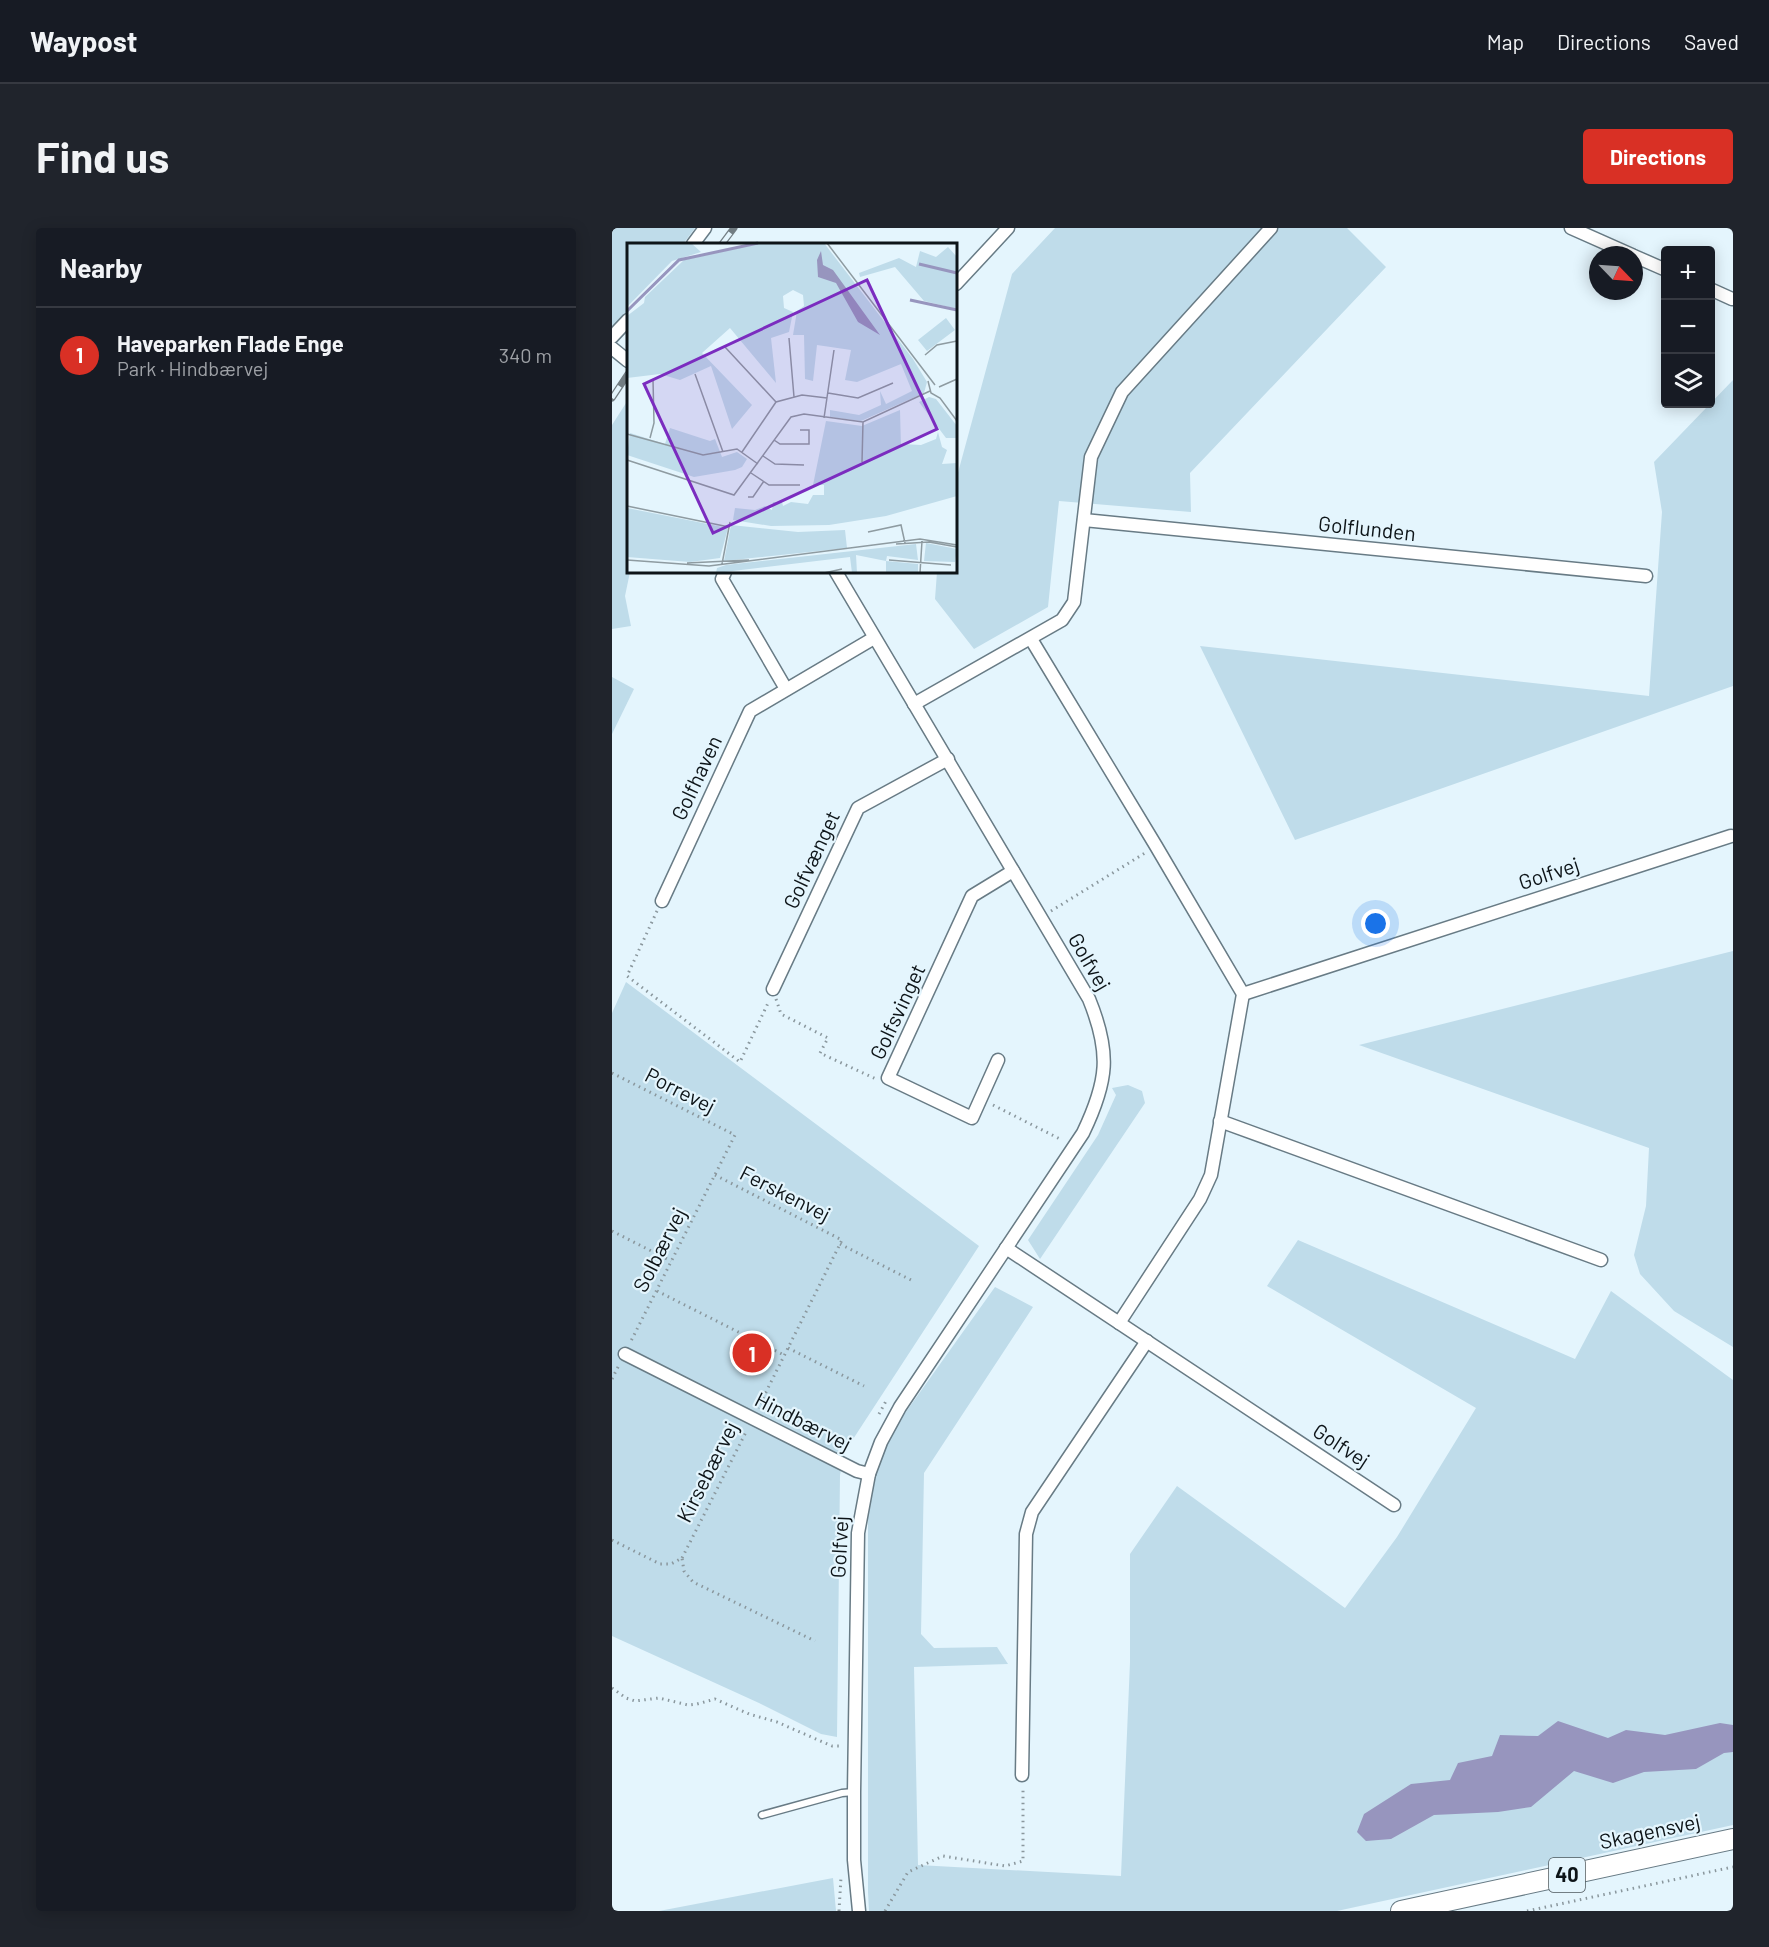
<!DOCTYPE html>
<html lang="en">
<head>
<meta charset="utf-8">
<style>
  body { margin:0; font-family:Barlow,sans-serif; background:#20242c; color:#f1f3f6 }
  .controls { position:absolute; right:18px; top:18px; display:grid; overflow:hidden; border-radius:6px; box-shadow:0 3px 15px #0003 }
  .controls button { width:54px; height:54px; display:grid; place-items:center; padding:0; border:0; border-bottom:2px solid #363941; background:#171b24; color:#f1f3f6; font:30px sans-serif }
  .compass { position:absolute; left:977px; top:18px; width:54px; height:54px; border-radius:50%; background:#171b24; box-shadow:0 3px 15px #0003; rotate:115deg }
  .you { position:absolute; left:764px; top:696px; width:21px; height:21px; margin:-15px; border:4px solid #fff; border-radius:50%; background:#1a73e8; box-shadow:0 0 0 9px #1a73e833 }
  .badge { display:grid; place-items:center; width:39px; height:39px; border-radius:50%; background:#d93025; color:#fff; font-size:20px; font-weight:700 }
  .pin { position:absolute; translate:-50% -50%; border:3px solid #fff; box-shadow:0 2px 6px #0006 }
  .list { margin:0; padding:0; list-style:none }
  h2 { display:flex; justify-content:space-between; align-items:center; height:78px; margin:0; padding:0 24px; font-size:26px }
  h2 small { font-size:20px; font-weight:400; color:#9ea1a6 }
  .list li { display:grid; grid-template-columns:39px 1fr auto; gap:18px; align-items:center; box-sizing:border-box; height:96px; padding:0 24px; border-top:2px solid #363941 }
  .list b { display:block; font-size:22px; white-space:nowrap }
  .list p { margin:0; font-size:20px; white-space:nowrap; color:#9ea1a6 }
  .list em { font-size:20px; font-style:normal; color:#9ea1a6 }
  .icon { flex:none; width:33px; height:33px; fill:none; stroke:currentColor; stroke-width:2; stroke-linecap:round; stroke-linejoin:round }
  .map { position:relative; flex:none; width:1121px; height:1683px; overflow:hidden; border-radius:6px }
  header { display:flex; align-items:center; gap:36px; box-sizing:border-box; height:84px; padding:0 30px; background:#171b24; border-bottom:2px solid #363941 }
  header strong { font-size:28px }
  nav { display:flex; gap:33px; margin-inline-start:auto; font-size:21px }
  .intro { display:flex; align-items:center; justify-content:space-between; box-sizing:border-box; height:144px; padding:0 36px }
  h1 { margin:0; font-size:42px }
  .button { padding:15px 27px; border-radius:6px; background:#d93025; color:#fff; font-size:21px; font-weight:700 }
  main { display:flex; gap:36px; padding:0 36px }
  aside { flex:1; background:#171b24; border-radius:6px; box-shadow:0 3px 15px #0003 }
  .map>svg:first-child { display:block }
</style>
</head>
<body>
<header>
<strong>Waypost</strong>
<nav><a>Map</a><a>Directions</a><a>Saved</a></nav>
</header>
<div class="intro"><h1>Find us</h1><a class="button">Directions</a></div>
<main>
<aside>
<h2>Nearby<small></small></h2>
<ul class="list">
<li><span class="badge">1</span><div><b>Haveparken Flade Enge</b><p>Park · Hindbærvej</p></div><em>340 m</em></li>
</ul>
</aside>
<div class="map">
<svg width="1121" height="1683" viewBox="0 0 1121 1683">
  <rect width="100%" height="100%" fill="#e4f5fd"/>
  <!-- green -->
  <g fill="#bfdcea">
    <path d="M0,0h83l-12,16h-55v67l-16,19z"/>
    <path d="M443,0h292l39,39 -196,206 1,39 -132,-11 -11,106 -74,42 -39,-50 2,-27h19v-92l56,-206z"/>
    <path d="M1121,152v306l-438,154 -95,-194 449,50 13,-184 -8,-50z"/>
    <path d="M16,172l2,172 -5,24 6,30 -19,3v-204z"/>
    <path d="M0,449l22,12 -22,45z"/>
    <path d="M1121,723v396l-59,-36 -34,-37 -6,-19 12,-49 3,-58 -290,-103z"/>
    <path d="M14,754l353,264 -135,207 -4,22 -3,262 -16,-3 -62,-31 -147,-67v-623z"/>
    <path d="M516,857l14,6 3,12 -105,156 -12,-19 70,-105 18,-40 -4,-7z"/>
    <path d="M686,1012l277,119 36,-68 122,89v445l-396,86h-468l-1,-19v-385l8,-40 12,-30 107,-150 38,20 -109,166 -3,161 13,14 63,-1 11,17 -94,3 4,198 203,11 9,-214v-108l47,-68 168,122 52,-71 79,-129 -209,-122z"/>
    <path d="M221,1650l3,33h-177z"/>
  </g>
  <!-- water -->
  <path fill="#9795be" d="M946,1493l50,17 18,-8 39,5 55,-12 13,2v27l-9,1 -28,16 -52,3 -31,11 -39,-12 -43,36 -33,5 -64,3 -43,24 -25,2 -9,-9 7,-18 47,-30 39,-4 8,-17 34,-7 8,-21 38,1z"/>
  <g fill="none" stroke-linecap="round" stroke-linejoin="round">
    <defs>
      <path id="service" d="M150,1587l80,-22 12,-1"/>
      <g id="minor">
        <path d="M959,0l61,27"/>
        <path d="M81,16l12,-16"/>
        <path d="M1022,28l32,14"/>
        <path d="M344,56l52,-56"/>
        <path d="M1098,61l22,10"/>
        <path d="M0,109l16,-17"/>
        <path d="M0,120l16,13"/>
        <path d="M472,292l562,56"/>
        <path d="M113,344l-3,7 64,110"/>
        <path d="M224,344l253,427c22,54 19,82 -6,134l-183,274 -19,35 -12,32 -11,59 -4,259v68l5,51"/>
        <path d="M419,411l125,207 87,148 -32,181 -11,24 -81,124"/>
        <path d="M302,476l148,-84 12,-18 17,-145 31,-65 149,-164"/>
        <path d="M50,673l88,-190 124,-73"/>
        <path d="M161,761l85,-181 90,-49"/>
        <path d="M631,766l488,-158"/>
        <path d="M386,832l-26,58 -84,-40 84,-182 41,-25"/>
        <path d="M608,893l381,139"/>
        <path d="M394,1020l388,257"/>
        <path d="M13,1126l232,117 12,3"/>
        <path d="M410,1547l4,-241 6,-22 115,-171"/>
      </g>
      <path id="primary" d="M789,1683l332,-72"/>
    </defs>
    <!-- service casing -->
    <use href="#service" stroke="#687b85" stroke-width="9"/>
    <!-- minor casing -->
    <use href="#minor" stroke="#687b85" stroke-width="15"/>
    <!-- primary casing -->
    <use href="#primary" stroke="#687b85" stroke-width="22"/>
    <!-- path -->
    <g stroke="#8a979d" stroke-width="3" stroke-dasharray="1.5 4.5" stroke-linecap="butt">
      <path d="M45,683l-30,65 113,86 29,-61"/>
      <path d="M439,683l94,-58"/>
      <path d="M164,771l5,15 47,24 -8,15 56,26"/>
      <path d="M0,845l123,62 -105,208"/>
      <path d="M381,877l69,35"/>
      <path d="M103,947l127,65 -84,168"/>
      <path d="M0,1003l59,30"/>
      <path d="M228,1016l71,36"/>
      <path d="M45,1063l127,64"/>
      <path d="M176,1120l76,38"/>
      <path d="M0,1151l7,-14"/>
      <path d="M267,1186l7,-13"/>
      <path d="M0,1312l48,24h11l11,-6 2,13 9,11 122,59"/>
      <path d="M70,1330l65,-128"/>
      <path d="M0,1460l14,10 9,3 24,-3 29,7 9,-1 18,-5 34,15 28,8 55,24h10"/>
      <path d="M227,1683l2,-34"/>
      <path d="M273,1683l23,-39 35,-16 62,10 18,-5v-73"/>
      <path d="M915,1683l206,-44"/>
    </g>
    <!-- service -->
    <use href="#service" stroke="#fff" stroke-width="6"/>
    <!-- minor -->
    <use href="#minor" stroke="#fff" stroke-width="12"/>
    <!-- primary -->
    <use href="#primary" stroke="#fff" stroke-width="20"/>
    <defs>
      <g id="rail">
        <path d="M110,16l12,-16"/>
        <path d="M0,170l16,-24"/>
      </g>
    </defs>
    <!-- rail casing -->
    <use href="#rail" stroke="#727d83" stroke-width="7"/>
    <!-- rail -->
    <use href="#rail" stroke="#e4f5fd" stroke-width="4.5" stroke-dasharray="14" stroke-linecap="butt"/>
  </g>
  <g text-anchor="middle" stroke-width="4.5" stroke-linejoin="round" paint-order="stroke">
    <!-- shield labels -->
    <rect fill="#e4f5fd" stroke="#4e585d" stroke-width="1.5" x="937" y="1630" width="36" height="34" rx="4.5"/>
    <g font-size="20" font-weight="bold" fill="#0d1418">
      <text x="955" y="1654">40</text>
    </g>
    <!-- street labels -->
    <g font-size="21" fill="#0d1418" stroke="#e4f5fd">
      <text transform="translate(755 301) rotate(6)" y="7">Golflunden</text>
      <text transform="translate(85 550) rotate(-65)" y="7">Golfhaven</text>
      <text transform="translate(200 632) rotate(-65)" y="7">Golfvænget</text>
      <text transform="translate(937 646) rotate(-18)" y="7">Golfvej</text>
      <text transform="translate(477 734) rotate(60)" y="7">Golfvej</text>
      <text transform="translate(286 784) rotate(-65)" y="7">Golfsvinget</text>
      <text transform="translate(68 863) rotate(27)" y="7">Porrevej</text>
      <text transform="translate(173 966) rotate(27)" y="7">Ferskenvej</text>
      <text transform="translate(48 1022) rotate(-63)" y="7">Solbærvej</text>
      <text transform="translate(191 1194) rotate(27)" y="7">Hindbærvej</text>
      <text transform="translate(729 1218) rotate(33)" y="7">Golfvej</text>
      <text transform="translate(96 1244) rotate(-63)" y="7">Kirsebærvej</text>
      <text transform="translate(228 1319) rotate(-87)" y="7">Golfvej</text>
      <text transform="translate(1038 1604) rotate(-12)" y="7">Skagensvej</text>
    </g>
  </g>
  <!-- overview -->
  <g transform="translate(15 15)">
    <rect width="330" height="330" fill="#e4f5fd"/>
    <path d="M0,0h64l10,9 -29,9 -45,46zM135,0h62l89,116 14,23 -3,11 -63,28 -31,-4v-7l29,5 22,-10 -1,-14 6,13 26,-13 -11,-27 -44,18 -12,-2 6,-30 -34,-5 -4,36 -8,-2 -1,-44h-11l4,-24 7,-5 -1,-11 -10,-5 -10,6 1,12 9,4 -4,20 -18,6 5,45 -46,-55 -28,25 50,52 -20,24 -21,-63 -31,14 -20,-6 -33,4v-62l17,-13 1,-6 39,-37zM321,4l9,10v52l-33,-8 -29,-34 -35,10 -1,-4 40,-15 17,9 4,-16 16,6zM319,75l9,12 -28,21 -9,-11zM302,154l7,2 21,27v12h-11l-27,-36zM273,167l1,38 1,-4 19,1 15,-6 2,-7 4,15 5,3 -5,14 15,-1v33l-71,20 -57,9 -58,1 -38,-6 2,-12 20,2 10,-4 7,4 1,-8h9l1,4 8,-4 17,2 5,-9h11v-10h-11l13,-64 36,5zM43,185l40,13 5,-2 7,18 15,-5 10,7 -5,8 -7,3 -41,7 -67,-22 3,-22 35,11zM0,265l101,20 -8,30 -30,4 -63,-5zM104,282l67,7 47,-2 2,18 -123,13zM299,300l31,6 -2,13 -31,-1zM289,301l2,16 -31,-4 -1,5 32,3v9h-32v-12l-30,-6 1,18h-5l-2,-16 -134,16 1,-5 9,-3z" fill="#bfdcea"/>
    <path d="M194,8l2,14 10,5 47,65 -22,-13 -22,-39 -18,-6 -1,-17z" fill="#9795be"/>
    <path fill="none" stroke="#9795be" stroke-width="3" d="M292,21l38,9M283,57l47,10M0,68l52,-51 79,-17"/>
    <path fill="none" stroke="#8e9ba1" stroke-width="1.5" d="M200,0l108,142M162,95l5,59M98,104l51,55M298,112l12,-10 20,-4M68,131l28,78M301,138l3,12 9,5 17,23M312,144l18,-8M201,150l30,5 35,-15M197,175l10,-68M0,191l76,21 34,-6 21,15M23,195l4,-15 -1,-43M147,197l6,4h29v-14h-9M115,209l34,-50 26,-7 25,3M136,213l12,8 29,1M0,217l107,35 57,-78 13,-3 59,8 67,-31M235,219l1,-40M124,230l18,12h31M121,254h5l11,-16M0,263l102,21M241,289l33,-7 4,18M269,301l33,-2 28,5M0,317l82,6 211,-27 37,6M262,317l62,5M60,320l62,-3M95,321l8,-42M197,330l18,-4M293,330l2,-32"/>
    <path fill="#7b2cbf" fill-opacity="0.15" stroke="#7b2cbf" stroke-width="3" d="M240,37l70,149 -224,104 -69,-149z"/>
    <rect width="330" height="330" fill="none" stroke="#0d1418" stroke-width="3"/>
  </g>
</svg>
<div class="controls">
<button>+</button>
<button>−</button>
<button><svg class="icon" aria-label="layers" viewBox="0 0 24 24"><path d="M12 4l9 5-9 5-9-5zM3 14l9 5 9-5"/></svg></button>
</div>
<svg class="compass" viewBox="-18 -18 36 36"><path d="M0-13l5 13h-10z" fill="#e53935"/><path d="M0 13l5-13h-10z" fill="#9ea1a6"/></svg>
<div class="you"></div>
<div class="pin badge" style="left:140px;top:1125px">1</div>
</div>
</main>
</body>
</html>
